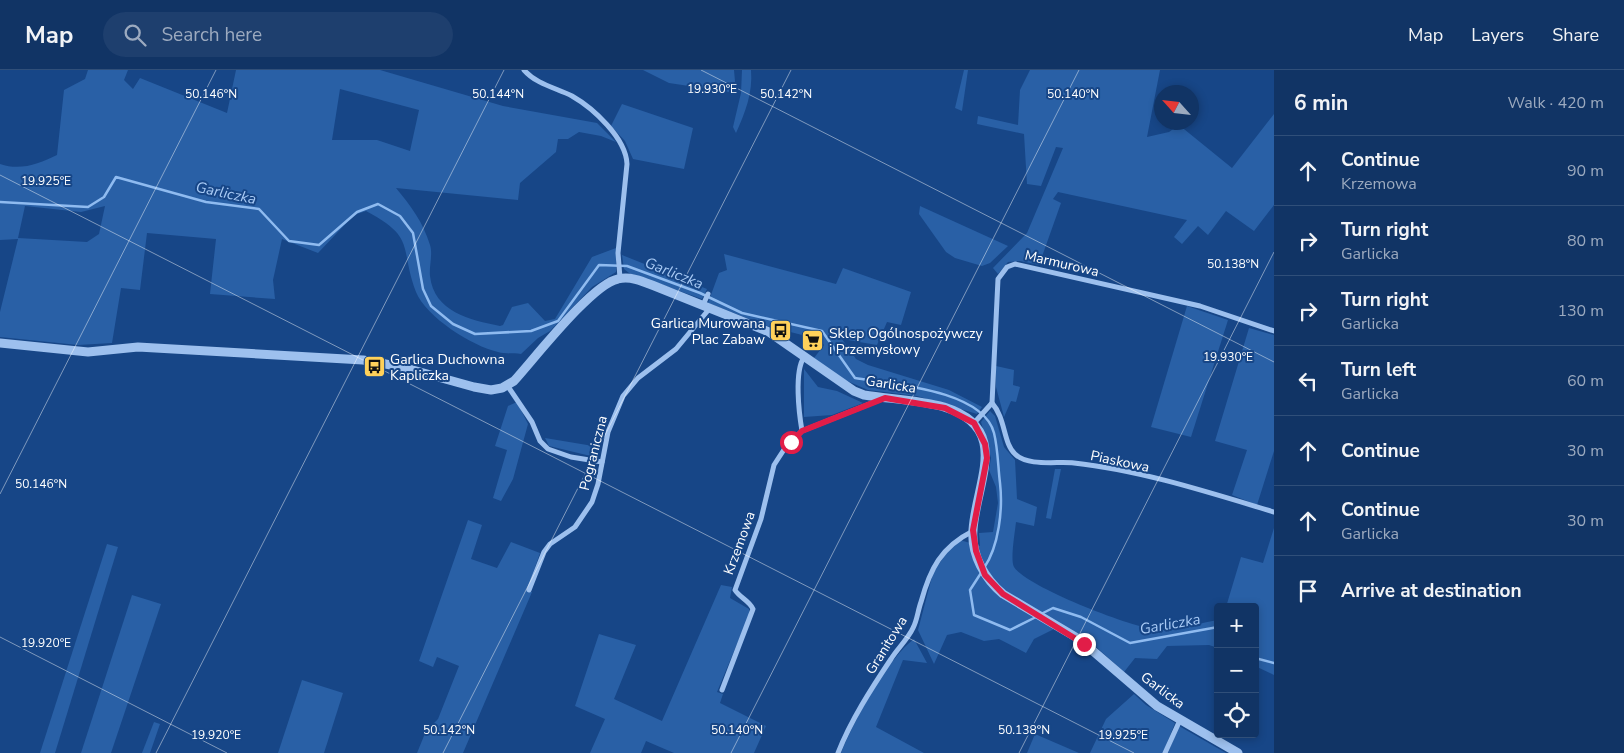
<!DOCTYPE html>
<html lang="en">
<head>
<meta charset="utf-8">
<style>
  body { margin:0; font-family:"Nunito Sans",sans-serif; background:#1e3f6e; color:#f1f3f6 }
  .controls { position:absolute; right:15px; bottom:15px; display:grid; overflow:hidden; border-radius:5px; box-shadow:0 2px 8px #0003 }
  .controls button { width:45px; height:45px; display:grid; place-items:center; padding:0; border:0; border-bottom:1px solid #304f79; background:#113465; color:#f1f3f6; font:25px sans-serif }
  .compass { position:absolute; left:1154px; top:15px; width:45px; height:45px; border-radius:50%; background:#113465; box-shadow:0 2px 8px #0003; rotate:297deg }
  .stop { position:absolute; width:15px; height:15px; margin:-11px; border:4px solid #e11d48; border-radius:50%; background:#fff }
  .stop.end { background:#e11d48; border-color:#fff; box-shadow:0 1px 5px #0008 }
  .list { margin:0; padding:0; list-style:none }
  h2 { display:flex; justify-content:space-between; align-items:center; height:65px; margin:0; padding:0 20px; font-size:21px }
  h2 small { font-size:16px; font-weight:400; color:#9caabf }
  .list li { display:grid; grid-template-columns:32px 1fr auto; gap:15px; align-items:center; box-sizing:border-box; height:70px; padding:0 20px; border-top:1px solid #304f79 }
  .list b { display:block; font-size:19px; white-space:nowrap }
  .list p { margin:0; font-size:16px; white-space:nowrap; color:#9caabf }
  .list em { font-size:16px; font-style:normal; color:#9caabf }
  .icon { flex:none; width:28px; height:28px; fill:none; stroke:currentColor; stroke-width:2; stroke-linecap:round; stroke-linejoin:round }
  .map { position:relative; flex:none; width:1274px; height:683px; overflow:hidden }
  header { display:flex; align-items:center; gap:30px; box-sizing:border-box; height:70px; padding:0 25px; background:#113465; border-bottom:1px solid #304f79 }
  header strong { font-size:24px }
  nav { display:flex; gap:28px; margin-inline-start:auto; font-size:18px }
  .search { width:350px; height:45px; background:#1e3f6e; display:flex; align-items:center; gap:12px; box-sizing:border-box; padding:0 18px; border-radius:28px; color:#9caabf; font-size:19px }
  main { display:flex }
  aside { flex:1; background:#113465 }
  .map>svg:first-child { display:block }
</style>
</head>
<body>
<header>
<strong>Map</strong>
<div class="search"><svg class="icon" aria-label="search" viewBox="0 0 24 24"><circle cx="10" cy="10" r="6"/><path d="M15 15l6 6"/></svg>Search here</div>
<nav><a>Map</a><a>Layers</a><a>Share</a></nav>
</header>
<main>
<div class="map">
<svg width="1274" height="683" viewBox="0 0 1274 683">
  <rect width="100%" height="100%" fill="#174687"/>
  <!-- green -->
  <g fill="#2960a6" fill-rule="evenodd">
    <path d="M88,0h40l-4,10 9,9 7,-11 87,35 9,-43h144l123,36 94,17 19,19 -15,-6 -22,-4 -11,7h-10l-2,13 -36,31 -2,17 -122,-12c15,18 27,34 34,57 3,9 -1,21 0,31 4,36 40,44 70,50l3,-1 9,-18 16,-4 17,18 10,-2 37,-62 24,-9v24l-24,15 -42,44 -12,7 -17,16c-7,-1 -16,0 -23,-2 -26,-6 -72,-35 -82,-60 -17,-45 1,-54 -50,-81l-12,4 -36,38 -36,-14 -9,41 2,19 -65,-5 6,-55 -69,-6 -7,57 -19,-2 -9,55 -34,2 -78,-8v-25l18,-73 -18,1v-76c20,7 39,0 57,-9l7,-65 21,-11zM340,19l79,21 -9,41 -33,-11h-45zM25,136l56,6 24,-6 -6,28 -12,8 -69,-4z"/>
    <path d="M643,0h91l2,23 -67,-10z"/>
    <path d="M742,0h9c2,23 -6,43 -15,63l-3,-6 8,-34z"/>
    <path d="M964,0h4l-6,41 -7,-3z"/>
    <path d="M1030,0h130l-13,67 22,-5 10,-7 53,43 42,-54v91l-20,26 -28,-20 -18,24 -10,-9 -16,18 -8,-7 13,-17 -129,-28 -5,7 8,4 -22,62 -19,-4 -12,1 -10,12 -5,-6 34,-35 36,-85 -7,-1 -15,39 -14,-2 -3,-50 -47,-10 1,-8 40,9 2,-35z"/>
    <path d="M622,34l71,24 -9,41 -51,-10 -8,-18 -14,-15z"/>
    <path d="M920,136l88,40 -18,17 -8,3 -27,-8 -9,-6 -27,-38z"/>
    <path d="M724,184l112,30 7,-16 68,24 -10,33 -14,-3 -10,23 -35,-6 14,20 12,6 81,25 33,17 -5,7 -60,-18 -49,-6 -30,-13 -24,-19 10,-13 -9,-11 -6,-2 -3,4 -39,-10 -59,-23 11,-30 8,-3z"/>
    <path d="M622,185l85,34 -5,10 -73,-26 -5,-4z"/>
    <path d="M1187,236l41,14 -37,117 -40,-10z"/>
    <path d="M1249,258l25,7v116l-17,54 -25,-10 15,-45 -32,-9z"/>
    <path d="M996,296l18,4 -1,15 7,2 -4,15 -5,-1 -7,16 -8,-30z"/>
    <path d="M804,299l14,18 19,4 26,12 -31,12 -28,2z"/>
    <path d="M517,332l11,22 -15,55 -12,22 -8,-3 14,-48 -12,-4 13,-40z"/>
    <path d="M990,341l5,5 9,31 11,13 2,39 20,8 -3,19 -18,-4c-1,10 -6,38 -2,45 12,20 119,61 143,63 19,1 42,-7 61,-10v28l-9,-3 -42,1 -10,13 -22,-1 -11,14 -30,-27 -32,-20 -28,14 -8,14 -27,-14 -15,2 -23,-9 -14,3 -13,29 -16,-34 15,-57 16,-24 11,-9 20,6 -1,-13 14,-1 5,-29 -2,-16 -7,-17 2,-12 -10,-36z"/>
    <path d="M545,368l54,9v11l-50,-12z"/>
    <path d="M1055,399h6l-10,50 -5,-1z"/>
    <path d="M468,450l14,5 -11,34 26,9 14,-26 29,11 -13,37 5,2 -69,161h-46l9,-22 12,-12 21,-53 -22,-9 -4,10 -14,-6z"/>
    <path d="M1274,458v147l-19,-9v-59h-29l15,-50 22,6z"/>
    <path d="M107,474l11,3 -63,206h-15z"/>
    <path d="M721,515l11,2 -2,11 19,11v6l-32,77 6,2 -3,9 46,23 -12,27h-80l-28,-12 -5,12h-51l15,-34 -30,-13 24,-72 37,11 -22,54 48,22z"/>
    <path d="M132,525l29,9 -50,149h-30z"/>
    <path d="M914,569l13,24 -24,-3 -27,67 48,26h-83c13,-32 46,-94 73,-114z"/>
    <path d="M302,610l41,13 -19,60h-46z"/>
    <path d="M1134,624l12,11 29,18 -12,30h-73l16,-34z"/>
    <path d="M154,652l6,2 -10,29h-8z"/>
    <path d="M1179,656l47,27h-58z"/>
    <path d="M1035,664l44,19h-52z"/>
  </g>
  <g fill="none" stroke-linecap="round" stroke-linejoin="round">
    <!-- stream -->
    <g stroke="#8fbbf0" stroke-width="2.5">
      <path d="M0,132l88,5 16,-10 12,-20 90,25 53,7 30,32 30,4 38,-33 21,-8 22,12 13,17 10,56 8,17 22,18 22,10 56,-3 27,-10 41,-56 28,1 73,27 42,20 80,18 33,47c37,6 128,12 139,55 4,16 4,34 6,50 3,26 -1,63 -16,85"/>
      <path d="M981,503l-11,17 4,25 36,15 26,-13"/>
      <path d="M1041,544l12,-6 28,9 49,26 88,-16"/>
      <path d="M1255,588l19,5"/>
    </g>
    <!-- minor -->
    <g stroke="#9dc0ee" stroke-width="5">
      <path d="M524,0c12,14 32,18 48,26 21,12 54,42 55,68l-9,89 2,25"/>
      <path d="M703,235l5,-11"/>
      <path d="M507,315l25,37 8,19 8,8 23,8 31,5"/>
      <path d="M992,333c14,16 11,40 23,51 13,13 43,7 59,9 66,7 137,30 200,49"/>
      <path d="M974,353l18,-20 6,-124 9,-12 8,-3 185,42 74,25"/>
      <path d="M802,361c-3,-18 -8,-59 2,-74"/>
      <path d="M529,520l15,-38 6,-8 25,-17 17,-25 6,-18 10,-52 15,-36 15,-18 38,-29 34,-41"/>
      <path d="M722,620l31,-81c-4,-9 -13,-11 -18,-19l26,-71 13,-54 11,-17 17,-17 80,-32"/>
      <path d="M838,683c13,-33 33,-64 53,-94 6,-10 17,-20 22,-31 4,-7 5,-18 8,-26 9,-33 20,-55 52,-71"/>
      <path d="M1165,683l15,-33"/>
    </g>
    <!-- tertiary -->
    <path stroke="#9dc0ee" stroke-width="9" d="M0,273l88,9 50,-5 225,13 39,7 72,20 17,3 11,-2 12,-7c21,-23 78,-97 104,-102 12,-3 24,2 34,6l117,47 85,59 10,4c26,4 55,5 80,12 68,21 32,75 29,123 -2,25 12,49 30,64l76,45 78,67 81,47"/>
  </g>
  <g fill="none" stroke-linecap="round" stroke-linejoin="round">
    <!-- route -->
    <path stroke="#e11d48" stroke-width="6" d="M791,372l11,-11 83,-33 60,10 29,15 11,21 2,14 -14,72 3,21 9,24 18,19 81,50"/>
  </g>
  <!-- ticks -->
  <path fill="none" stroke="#fff" stroke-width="1" stroke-opacity="0.45" d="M701,0l573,292M0,105l1134,578M0,424l216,-424M0,567l227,116M156,683l348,-683M443,683l348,-683M731,683l348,-683M1019,683l255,-501"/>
  <!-- icons -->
  <defs>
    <symbol id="bus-square" viewBox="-11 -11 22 22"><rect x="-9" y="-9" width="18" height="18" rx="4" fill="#ffd15a" stroke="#174687"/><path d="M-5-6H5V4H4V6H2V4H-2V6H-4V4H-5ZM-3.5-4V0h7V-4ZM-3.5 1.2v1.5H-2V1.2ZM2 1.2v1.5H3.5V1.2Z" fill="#111"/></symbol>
    <symbol id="supermarket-square" viewBox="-11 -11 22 22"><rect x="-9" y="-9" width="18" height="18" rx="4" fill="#ffd15a" stroke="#174687"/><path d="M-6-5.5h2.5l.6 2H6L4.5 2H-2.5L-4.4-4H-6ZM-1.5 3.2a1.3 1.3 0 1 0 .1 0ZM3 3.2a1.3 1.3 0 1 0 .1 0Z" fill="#111"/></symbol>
  </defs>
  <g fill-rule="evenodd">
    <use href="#bus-square" x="768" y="248" width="25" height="25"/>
    <use href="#supermarket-square" x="800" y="258" width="25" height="25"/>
    <use href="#bus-square" x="362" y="284" width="25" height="25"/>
  </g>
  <g text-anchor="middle" stroke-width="4" stroke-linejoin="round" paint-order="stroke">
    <!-- street labels -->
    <g font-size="14" fill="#fff" stroke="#174687">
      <text transform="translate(1062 193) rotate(13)" y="5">Marmurowa</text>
      <text transform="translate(891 314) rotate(9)" y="5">Garlicka</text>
      <text transform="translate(593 383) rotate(-76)" y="5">Pograniczna</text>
      <text transform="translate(1120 391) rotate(12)" y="5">Piaskowa</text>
      <text transform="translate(739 473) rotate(-70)" y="5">Krzemowa</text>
      <text transform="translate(886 575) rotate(-58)" y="5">Granitowa</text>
      <text transform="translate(1163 620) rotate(37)" y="5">Garlicka</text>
    </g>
    <!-- poi labels -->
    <g font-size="14" fill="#fff" stroke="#174687" text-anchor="start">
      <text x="765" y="258" text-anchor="end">Garlica Murowana<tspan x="765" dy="16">Plac Zabaw</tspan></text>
      <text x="829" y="268">Sklep Ogólnospożywczy<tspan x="829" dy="16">i Przemysłowy</tspan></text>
      <text x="390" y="294">Garlica Duchowna<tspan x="390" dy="16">Kapliczka</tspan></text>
    </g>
    <!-- water labels -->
    <g font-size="15" font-style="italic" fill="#a8caf5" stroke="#174687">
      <text transform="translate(226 123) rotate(12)" y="5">Garliczka</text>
      <text transform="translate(674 203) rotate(22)" y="5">Garliczka</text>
      <text transform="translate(1170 554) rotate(-10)" y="5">Garliczka</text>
    </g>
  </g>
  <g font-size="12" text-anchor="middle" fill="#fff" stroke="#174687" stroke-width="4" stroke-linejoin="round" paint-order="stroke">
    <text x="712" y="23">19.930°E</text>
    <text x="211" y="28">50.146°N</text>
    <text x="498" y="28">50.144°N</text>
    <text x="786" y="28">50.142°N</text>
    <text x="1073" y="28">50.140°N</text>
    <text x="46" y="115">19.925°E</text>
    <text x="1233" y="198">50.138°N</text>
    <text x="1228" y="291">19.930°E</text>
    <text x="41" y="418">50.146°N</text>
    <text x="46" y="577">19.920°E</text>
    <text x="449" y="664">50.142°N</text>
    <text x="737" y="664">50.140°N</text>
    <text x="1024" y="664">50.138°N</text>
    <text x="216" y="669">19.920°E</text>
    <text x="1123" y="669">19.925°E</text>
  </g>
</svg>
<div class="controls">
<button>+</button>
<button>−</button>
<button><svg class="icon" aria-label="locate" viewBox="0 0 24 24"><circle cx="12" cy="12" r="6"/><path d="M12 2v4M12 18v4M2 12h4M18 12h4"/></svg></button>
</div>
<svg class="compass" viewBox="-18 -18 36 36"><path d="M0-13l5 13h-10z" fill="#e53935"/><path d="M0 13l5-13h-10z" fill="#9caabf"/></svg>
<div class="stop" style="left:791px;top:372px"></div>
<div class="stop end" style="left:1084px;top:574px"></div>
</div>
<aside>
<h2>6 min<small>Walk · 420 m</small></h2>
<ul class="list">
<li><svg class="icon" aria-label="ahead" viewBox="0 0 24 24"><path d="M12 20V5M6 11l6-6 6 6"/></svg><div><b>Continue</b><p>Krzemowa</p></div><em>90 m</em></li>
<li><svg class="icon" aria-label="right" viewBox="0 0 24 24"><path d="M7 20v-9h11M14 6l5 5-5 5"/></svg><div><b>Turn right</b><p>Garlicka</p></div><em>80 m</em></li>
<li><svg class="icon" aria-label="right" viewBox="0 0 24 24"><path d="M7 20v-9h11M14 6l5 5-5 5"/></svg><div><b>Turn right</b><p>Garlicka</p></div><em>130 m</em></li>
<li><svg class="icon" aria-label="left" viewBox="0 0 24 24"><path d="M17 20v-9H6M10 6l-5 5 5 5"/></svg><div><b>Turn left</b><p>Garlicka</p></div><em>60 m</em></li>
<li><svg class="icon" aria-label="ahead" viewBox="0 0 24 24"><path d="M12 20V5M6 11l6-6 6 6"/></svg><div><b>Continue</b></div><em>30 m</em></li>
<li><svg class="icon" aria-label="ahead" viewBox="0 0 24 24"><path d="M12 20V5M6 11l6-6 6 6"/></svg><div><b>Continue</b><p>Garlicka</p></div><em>30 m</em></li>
<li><svg class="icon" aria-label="arrive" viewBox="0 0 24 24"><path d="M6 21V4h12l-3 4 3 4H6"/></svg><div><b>Arrive at destination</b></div></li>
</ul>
</aside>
</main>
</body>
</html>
